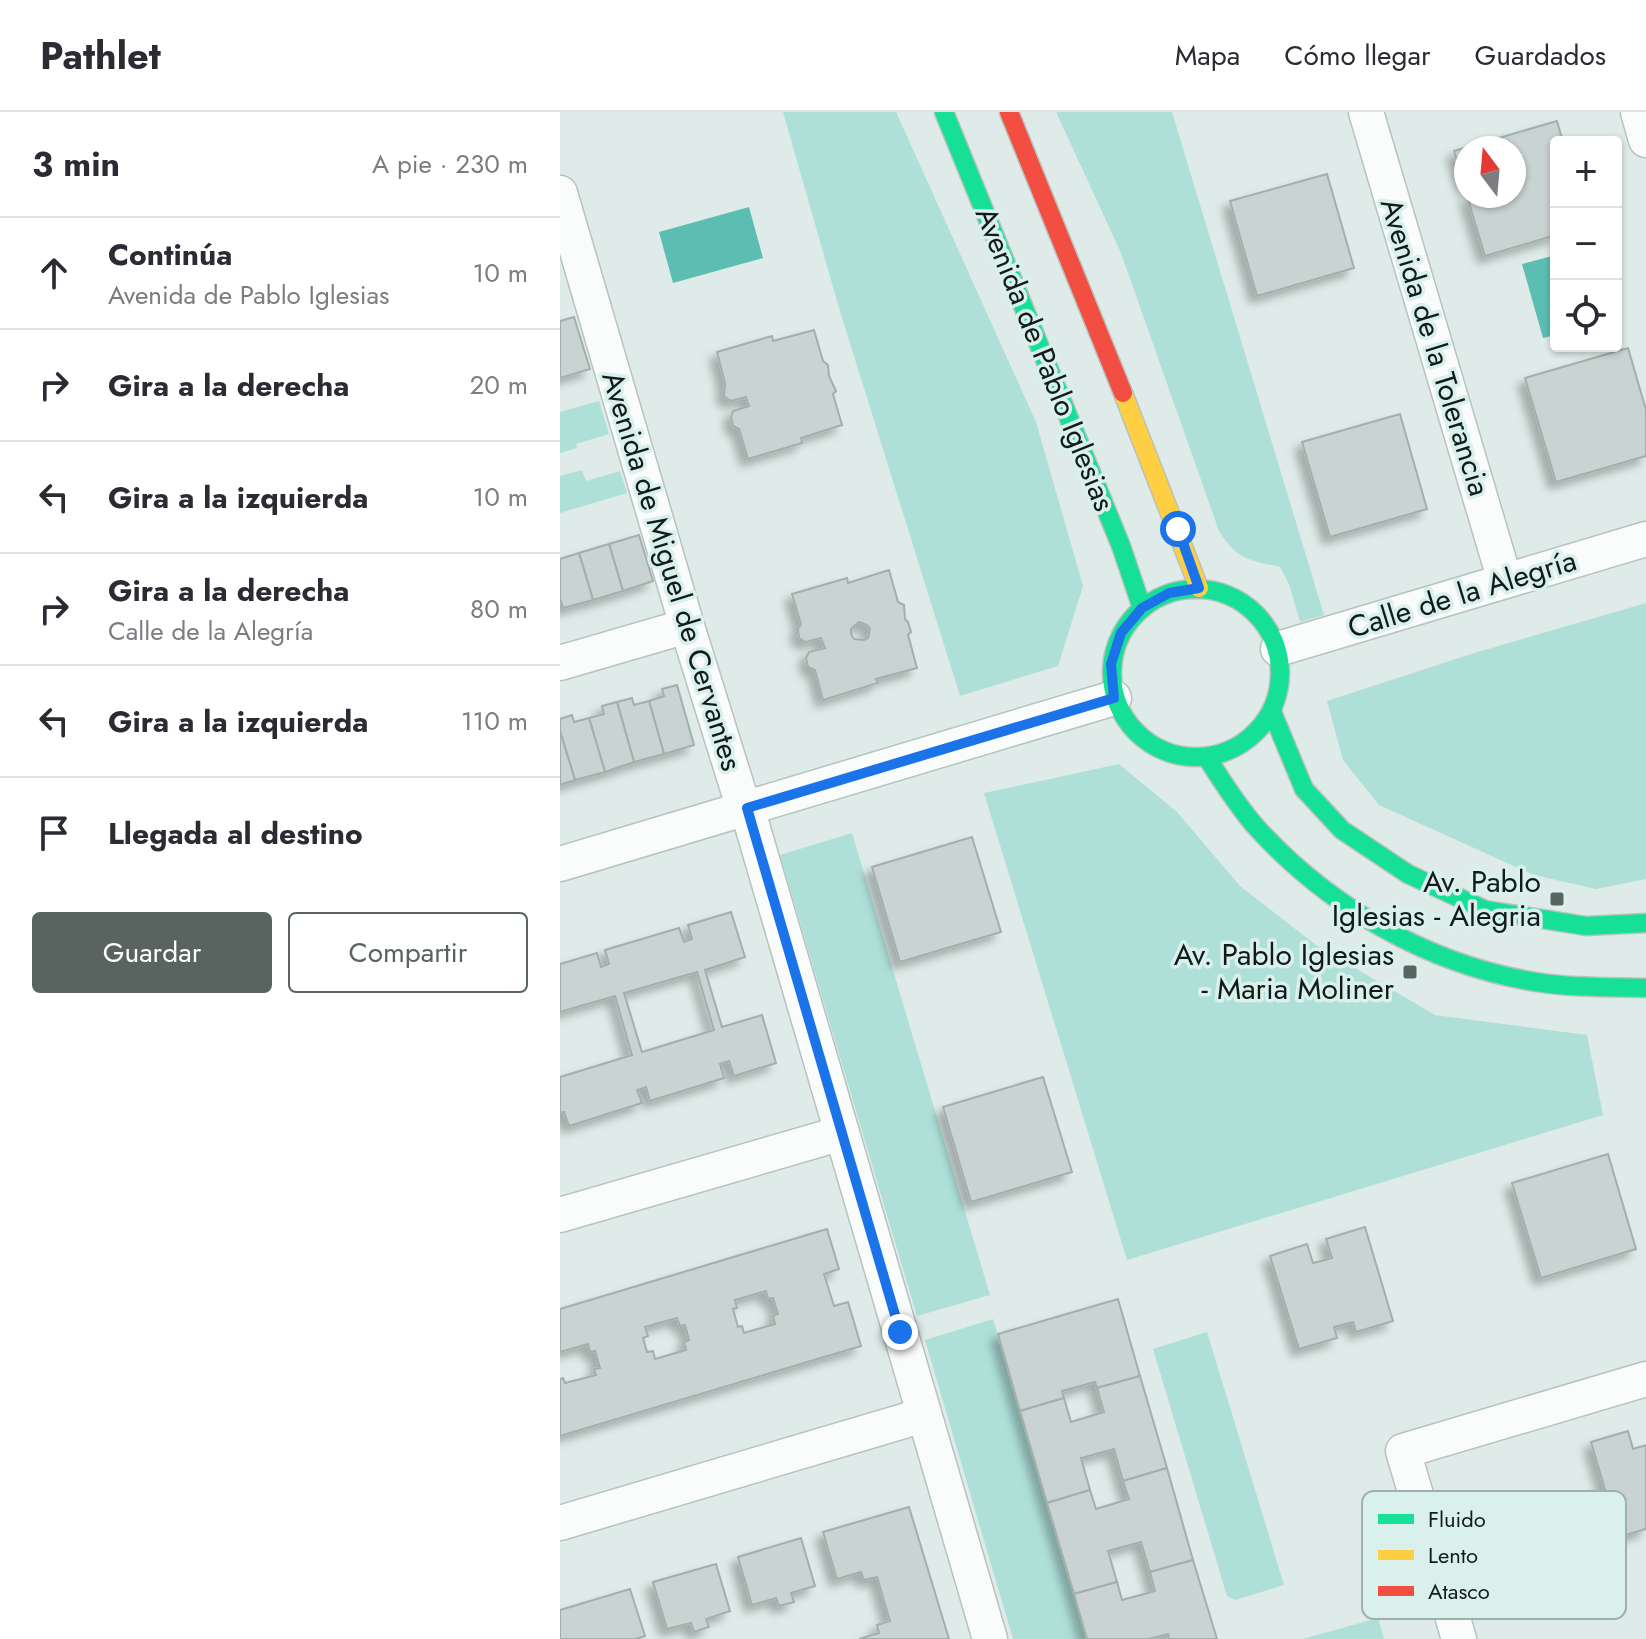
<!DOCTYPE html>
<html lang="es">
<head>
<meta charset="utf-8">
<style>
  body { margin:0; font-family:Jost,sans-serif; background:#f7f7f7; color:#2b2b33 }
  .controls { position:absolute; right:24px; top:24px; display:grid; overflow:hidden; border-radius:8px; box-shadow:0 2px 6px #0004 }
  .controls button { width:72px; height:72px; display:grid; place-items:center; padding:0; border:0; border-bottom:2px solid #e1e1e2; background:#fff; color:#2b2b33; font:40px sans-serif }
  .compass { position:absolute; left:894px; top:24px; width:72px; height:72px; border-radius:50%; background:#fff; box-shadow:0 2px 6px #0004; rotate:344deg }
  .stop { position:absolute; width:24px; height:24px; margin:-18px; border:6px solid #1a73e8; border-radius:50%; background:#fff }
  .stop.end { background:#1a73e8; border-color:#fff; box-shadow:0 2px 8px #0008 }
  .list { margin:0; padding:0; list-style:none }
  h2 { display:flex; justify-content:space-between; align-items:center; height:104px; margin:0; padding:0 32px; font-size:34px }
  h2 small { font-size:26px; font-weight:400; color:#7c7c81 }
  .list li { display:grid; grid-template-columns:52px 1fr auto; gap:24px; align-items:center; box-sizing:border-box; height:112px; padding:0 32px; border-top:2px solid #e1e1e2 }
  .list b { display:block; font-size:30px; white-space:nowrap }
  .list p { margin:0; font-size:26px; white-space:nowrap; color:#7c7c81 }
  .list em { font-size:26px; font-style:normal; color:#7c7c81 }
  .actions { display:flex; gap:16px; padding:24px 32px }
  .actions a { flex:1; padding:18px 0; border:2px solid #596461; border-radius:8px; text-align:center; font-size:28px; color:#596461 }
  .actions .main { background:#596461; color:#fff }
  .icon { flex:none; width:44px; height:44px; fill:none; stroke:currentColor; stroke-width:2; stroke-linecap:round; stroke-linejoin:round }
  .map { position:relative; flex:none; width:1086px; height:1527px; overflow:hidden }
  header { display:flex; align-items:center; gap:48px; box-sizing:border-box; height:112px; padding:0 40px; background:#fff; border-bottom:2px solid #e1e1e2 }
  header strong { font-size:38px }
  nav { display:flex; gap:44px; margin-inline-start:auto; font-size:28px }
  main { display:flex }
  aside { flex:1; background:#fff }
  .map>svg:first-child { display:block }
</style>
</head>
<body>
<header>
<strong>Pathlet</strong>
<nav><a>Mapa</a><a>Cómo llegar</a><a>Guardados</a></nav>
</header>
<main>
<aside>
<h2>3 min<small>A pie · 230 m</small></h2>
<ul class="list">
<li><svg class="icon" aria-label="ahead" viewBox="0 0 24 24"><path d="M12 20V5M6 11l6-6 6 6"/></svg><div><b>Continúa</b><p>Avenida de Pablo Iglesias</p></div><em>10 m</em></li>
<li><svg class="icon" aria-label="right" viewBox="0 0 24 24"><path d="M7 20v-9h11M14 6l5 5-5 5"/></svg><div><b>Gira a la derecha</b></div><em>20 m</em></li>
<li><svg class="icon" aria-label="left" viewBox="0 0 24 24"><path d="M17 20v-9H6M10 6l-5 5 5 5"/></svg><div><b>Gira a la izquierda</b></div><em>10 m</em></li>
<li><svg class="icon" aria-label="right" viewBox="0 0 24 24"><path d="M7 20v-9h11M14 6l5 5-5 5"/></svg><div><b>Gira a la derecha</b><p>Calle de la Alegría</p></div><em>80 m</em></li>
<li><svg class="icon" aria-label="left" viewBox="0 0 24 24"><path d="M17 20v-9H6M10 6l-5 5 5 5"/></svg><div><b>Gira a la izquierda</b></div><em>110 m</em></li>
<li><svg class="icon" aria-label="arrive" viewBox="0 0 24 24"><path d="M6 21V4h12l-3 4 3 4H6"/></svg><div><b>Llegada al destino</b></div></li>
</ul>
<div class="actions"><a class="main">Guardar</a><a>Compartir</a></div>
</aside>
<div class="map">
<svg width="1086" height="1527" viewBox="0 0 1086 1527">
  <defs>
    <filter id="shadow"><feDropShadow dx="-7" dy="7" stdDeviation="4" flood-color="#0004"/></filter>
  </defs>
  <rect width="100%" height="100%" fill="#deebe8"/>
  <!-- green -->
  <g fill="#aee0d8">
    <path d="M223,0h113l140,310 47,164 -25,80 -98,30 -121,-388z"/>
    <path d="M496,0h116l152,503 -24,7 -11,-38 -9,-17c-32,-7 -44,-8 -61,-36l-98,-278z"/>
    <path d="M39,289l10,33 -33,10 1,4 -17,5v-41z"/>
    <path d="M22,358l4,11 34,-10 7,22 -67,20v-37z"/>
    <path d="M1086,491v276l-50,10 -62,-14 -155,-70 -36,-45 -16,-59 144,-47z"/>
    <path d="M559,652l58,48 63,74 76,59 119,70 152,20 16,80 -476,145 -143,-467z"/>
    <path d="M292,721l138,462 -73,21 -137,-461z"/>
    <path d="M433,1207l94,320h-74l-88,-299z"/>
    <path d="M647,1220l77,253 -49,15 -8,-4 -74,-247z"/>
    <path d="M818,1506l6,21h-81z"/>
  </g>
  <!-- water -->
  <g fill="#5cbeb3">
    <path d="M189,95l14,51 -90,25 -14,-51z"/>
    <path d="M996,143v80l-13,3 -21,-74z"/>
  </g>
  <!-- building -->
  <g fill="#c9d3d1" stroke="#a4aeac" stroke-width="2" fill-rule="evenodd" filter="url(#shadow)">
    <path d="M997,9l6,21h-7v93l-71,21 -18,-60h47v-48h-48v44l-12,-41z"/>
    <path d="M767,62l27,94 -97,28 -27,-95z"/>
    <path d="M14,205l16,52 -30,9v-57z"/>
    <path d="M254,218l9,31 5,4 1,11 7,15 -3,3 9,31 -41,13 1,5 -54,16 -9,-30 -6,-3 -2,-9 2,-6 16,-5 -3,-9 -15,4 -7,-5 1,-13 -8,-31 55,-16 1,5z"/>
    <path d="M1068,236l18,62v46l-90,26 -31,-104z"/>
    <path d="M840,302l27,95 -97,28 -28,-95z"/>
    <path d="M79,423l14,46 -30,10 -14,-47z"/>
    <path d="M49,432l14,47 -30,9 -14,-47z"/>
    <path d="M19,441l14,47 -30,8 -3,-10v-39z"/>
    <path d="M329,458l9,32 6,3 1,14 3,3 3,10 -3,3 9,33 -41,11 2,4 -55,17 -8,-30 -7,-3 -2,-9 3,-6 16,-4 -4,-10 -15,4 -7,-4 -1,-9 3,-5 -9,-30 55,-16 1,5zM299,510l8,3 3,4 -2,9 -4,2 -10,-1 -3,-5v-5z"/>
    <path d="M117,573l17,60 -30,9 -15,-53 15,-5 -2,-7z"/>
    <path d="M72,586l2,7 15,-4 15,53 -30,8 -17,-60z"/>
    <path d="M57,590l17,60 -29,10 -16,-54 15,-4 -2,-8z"/>
    <path d="M12,603l2,7 15,-4 16,54 -30,8 -15,-49v-12z"/>
    <path d="M0,619l15,49 -15,5z"/>
    <path d="M412,725l29,95 -101,30 -28,-95z"/>
    <path d="M171,800l14,45 -40,13 17,57 40,-12 14,48 -42,13 -5,-15 -9,3 4,14 -74,23 -4,-14 -9,3 5,13 -73,23 -5,-14 -4,1v-36l72,-22 -17,-59 -55,16v-48l37,-11 4,14 8,-3 -4,-14 74,-22 5,14 8,-3 -4,-14zM137,860l17,58 -72,22 -18,-59z"/>
    <path d="M483,965l29,95 -101,30 -28,-95z"/>
    <path d="M1048,1042l28,95 -95,29 -29,-95z"/>
    <path d="M805,1115l28,94 -37,11 -3,-10 -19,5 3,11 -38,11 -29,-93 37,-12 6,19 19,-5 -6,-19z"/>
    <path d="M267,1117l12,40 -15,5 10,32 14,-4 13,44 -301,90v-57l3,-1 2,5 31,-8 -2,-6 6,-1 -5,-17 -5,1 -2,-8 -28,8v-43zM206,1179l2,8 5,-1 5,16 -5,2 2,8 -31,9 -2,-7 -4,1 -5,-18 4,-1 -2,-8zM117,1206l3,8 5,-1 4,15 -5,2 2,8 -31,9 -2,-8 -6,1 -4,-14 5,-2 -3,-9z"/>
    <path d="M558,1187l22,77 -43,12 -2,-6 -33,9 2,7 -44,13 -22,-77z"/>
    <path d="M580,1264l27,92 -44,13 -9,-32 -29,8 -4,1 9,32 -43,13 -27,-92 44,-13 7,24 33,-10 -7,-24z"/>
    <path d="M1068,1319l5,18 13,-4v84l-27,8 -28,-95z"/>
    <path d="M607,1356l26,92 -43,12 -9,-30 -33,9 9,31 -43,12 -27,-91 43,-13 6,19 33,-10 -6,-18z"/>
    <path d="M349,1395l40,132h-90l20,-6 -2,-8 13,-4 -13,-44 -13,3 -3,-8 -24,7 -14,-47z"/>
    <path d="M241,1426l14,48 -24,7 3,9 -15,4 -3,-8 -24,7 -14,-48z"/>
    <path d="M633,1448l24,79h-48l-1,-5 -19,5h-62l-13,-45 43,-12 5,18 33,-9 -5,-19z"/>
    <path d="M156,1452l14,47 -24,8 3,8 -15,5 -3,-9 -24,6 -14,-47z"/>
    <path d="M70,1477l15,47 -9,3h-76v-29z"/>
  </g>
  <g fill="none" stroke-linecap="round" stroke-linejoin="round">
    <defs>
      <g id="street">
        <path d="M806,0l139,469"/>
        <path d="M1078,0l8,28"/>
        <path d="M0,81l127,433 52,167 8,15 243,831"/>
        <path d="M718,537l368,-110"/>
        <path d="M0,551l127,-37"/>
        <path d="M0,752l554,-166"/>
        <path d="M0,1103l282,-82"/>
        <path d="M0,1411l364,-108"/>
        <path d="M899,1527l-56,-188 243,-72"/>
      </g>
      <g id="fast">
        <path d="M384,0l177,434 21,62"/>
        <circle cx="636" cy="561" r="84"/>
        <path d="M712,600l32,77 38,41 66,44 77,36 101,16 60,-3"/>
        <path d="M647,646c16,24 31,49 50,70 72,79 172,137 279,154 36,6 73,5 110,6"/>
      </g>
      <path id="slow" d="M563,281l76,195"/>
      <path id="jam" d="M449,0l114,281"/>
    </defs>
    <!-- street casing -->
    <use href="#street" stroke="#b8c2bf" stroke-width="37"/>
    <!-- fast casing -->
    <use href="#fast" stroke="#b8c2bf" stroke-width="21"/>
    <!-- slow casing -->
    <use href="#slow" stroke="#b8c2bf" stroke-width="21"/>
    <!-- jam casing -->
    <use href="#jam" stroke="#b8c2bf" stroke-width="21"/>
    <!-- street -->
    <use href="#street" stroke="#fafcfc" stroke-width="34"/>
    <!-- fast -->
    <use href="#fast" stroke="#16e098" stroke-width="18"/>
    <!-- slow -->
    <use href="#slow" stroke="#ffcf43" stroke-width="18"/>
    <!-- jam -->
    <use href="#jam" stroke="#f24e42" stroke-width="18"/>
  </g>
  <g fill="none" stroke-linecap="round" stroke-linejoin="round">
    <!-- route -->
    <path stroke="#1a73e8" stroke-width="10" d="M340,1220l-153,-524 367,-110 -3,-34 10,-31 21,-25 27,-15 30,-5 -21,-59"/>
  </g>
  <!-- markers -->
  <g fill="#596461" stroke="#d9f0ec" stroke-width="3">
    <rect x="989" y="779" width="16" height="16" rx="4"/>
    <rect x="842" y="852" width="16" height="16" rx="4"/>
  </g>
  <g text-anchor="middle" stroke-width="7" stroke-linejoin="round" paint-order="stroke">
    <!-- street labels -->
    <g font-size="30" fill="#121b19" stroke="#d9f0ec">
      <text transform="translate(875 235) rotate(73)" y="10">Avenida de la Tolerancia</text>
      <text transform="translate(485 247) rotate(68)" y="10">Avenida de Pablo Iglesias</text>
      <text transform="translate(112 459) rotate(73)" y="10">Avenida de Miguel de Cervantes</text>
      <text transform="translate(902 482) rotate(-17)" y="10">Calle de la Alegría</text>
    </g>
    <!-- poi labels -->
    <g font-size="30" fill="#121b19" stroke="#d9f0ec" text-anchor="end">
      <text x="981" y="780">Av. Pablo<tspan x="981" dy="34">Iglesias - Alegria</tspan></text>
      <text x="834" y="853">Av. Pablo Iglesias<tspan x="834" dy="34">- Maria Moliner</tspan></text>
    </g>
  </g>
  <!-- legend -->
  <rect x="802" y="1379" width="264" height="128" rx="12" fill="#d9f0ec" stroke="#9db0ad" stroke-width="2"/>
  <rect x="818" y="1402" width="36" height="10" fill="#16e098"/>
  <rect x="818" y="1438" width="36" height="10" fill="#ffcf43"/>
  <rect x="818" y="1474" width="36" height="10" fill="#f24e42"/>
  <g font-size="22" fill="#121b19">
    <text x="868" y="1415">Fluido</text>
    <text x="868" y="1451">Lento</text>
    <text x="868" y="1487">Atasco</text>
  </g>
</svg>
<div class="controls">
<button>+</button>
<button>−</button>
<button><svg class="icon" aria-label="locate" viewBox="0 0 24 24"><circle cx="12" cy="12" r="6"/><path d="M12 2v4M12 18v4M2 12h4M18 12h4"/></svg></button>
</div>
<svg class="compass" viewBox="-18 -18 36 36"><path d="M0-13l5 13h-10z" fill="#e53935"/><path d="M0 13l5-13h-10z" fill="#7c7c81"/></svg>
<div class="stop" style="left:618px;top:417px"></div>
<div class="stop end" style="left:340px;top:1220px"></div>
</div>
</main>
</body>
</html>
